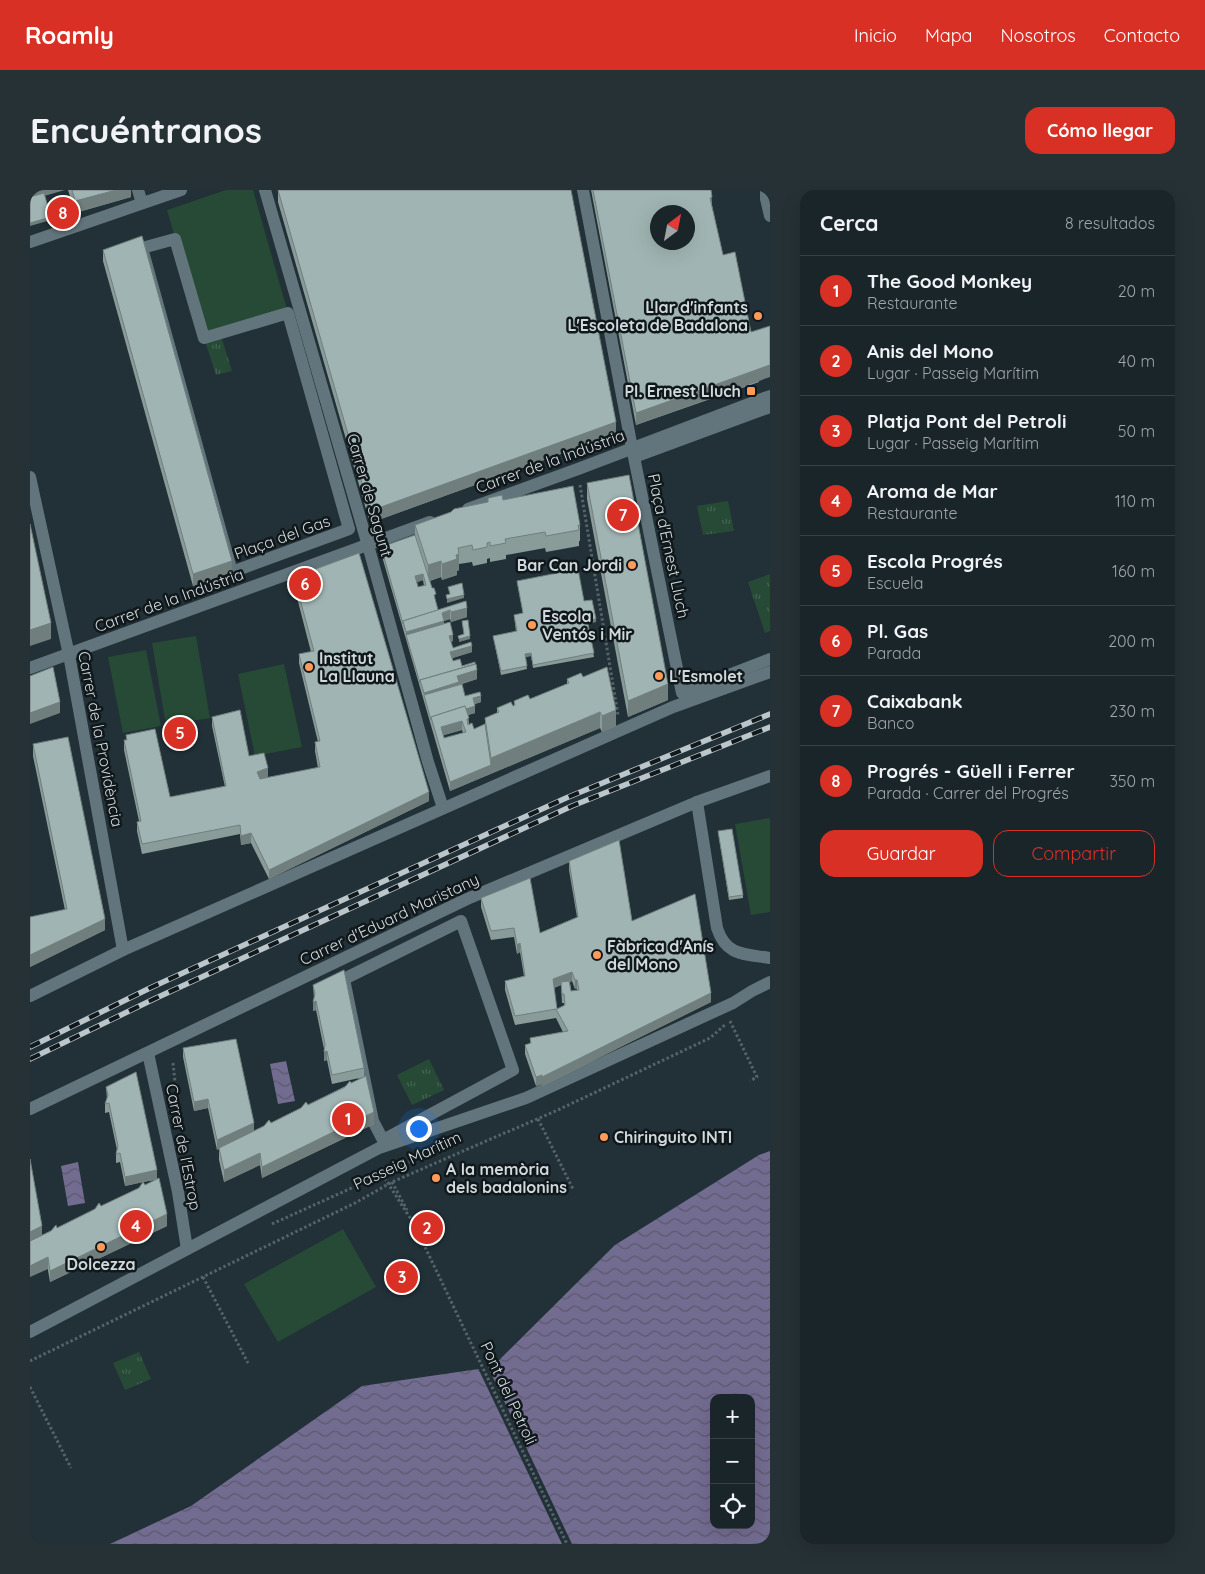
<!DOCTYPE html>
<html lang="es">
<head>
<meta charset="utf-8">
<style>
  body { margin:0; font-family:Quicksand,sans-serif; background:#263135; color:#f1f3f6 }
  .controls { position:absolute; right:15px; bottom:15px; display:grid; overflow:hidden; border-radius:10px; box-shadow:0 5px 20px #0002 }
  .controls button { width:45px; height:45px; display:grid; place-items:center; padding:0; border:0; border-bottom:1px solid #374246; background:#192529; color:#f1f3f6; font:25px sans-serif }
  .compass { position:absolute; left:620px; top:15px; width:45px; height:45px; border-radius:50%; background:#192529; box-shadow:0 5px 20px #0002; rotate:32deg }
  .you { position:absolute; left:388px; top:938px; width:18px; height:18px; margin:-12px; border:4px solid #fff; border-radius:50%; background:#1a73e8; box-shadow:0 0 0 8px #1a73e833 }
  .badge { display:grid; place-items:center; width:32px; height:32px; border-radius:50%; background:#d93025; color:#fff; font-size:16px; font-weight:700 }
  .pin { position:absolute; translate:-50% -50%; border:2px solid #fff; box-shadow:0 1px 5px #0006 }
  .list { margin:0; padding:0; list-style:none }
  h2 { display:flex; justify-content:space-between; align-items:center; height:65px; margin:0; padding:0 20px; font-size:21px }
  h2 small { font-size:16px; font-weight:400; color:#9fa5a8 }
  .list li { display:grid; grid-template-columns:32px 1fr auto; gap:15px; align-items:center; box-sizing:border-box; height:70px; padding:0 20px; border-top:1px solid #374246 }
  .list b { display:block; font-size:19px; white-space:nowrap }
  .list p { margin:0; font-size:16px; white-space:nowrap; color:#9fa5a8 }
  .list em { font-size:16px; font-style:normal; color:#9fa5a8 }
  .actions { display:flex; gap:10px; padding:15px 20px }
  .actions a { flex:1; padding:11px 0; border:1px solid #d93025; border-radius:15px; text-align:center; font-size:18px; color:#d93025 }
  .actions .main { background:#d93025; color:#fff }
  .icon { flex:none; width:28px; height:28px; fill:none; stroke:currentColor; stroke-width:2; stroke-linecap:round; stroke-linejoin:round }
  .map { position:relative; flex:none; width:740px; height:1354px; overflow:hidden; border-radius:15px }
  header { display:flex; align-items:center; gap:30px; box-sizing:border-box; height:70px; padding:0 25px; background:#d93025; color:#fff }
  header strong { font-size:24px }
  nav { display:flex; gap:28px; margin-inline-start:auto; font-size:18px }
  .intro { display:flex; align-items:center; justify-content:space-between; box-sizing:border-box; height:120px; padding:0 30px }
  h1 { margin:0; font-size:35px }
  .button { padding:12px 22px; border-radius:15px; background:#d93025; color:#fff; font-size:18px; font-weight:700 }
  main { display:flex; gap:30px; padding:0 30px }
  aside { flex:1; background:#192529; border-radius:15px; box-shadow:0 5px 20px #0002 }
  .map>svg:first-child { display:block }
</style>
</head>
<body>
<header>
<strong>Roamly</strong>
<nav><a>Inicio</a><a>Mapa</a><a>Nosotros</a><a>Contacto</a></nav>
</header>
<div class="intro"><h1>Encuéntranos</h1><a class="button">Cómo llegar</a></div>
<main>
<div class="map">
<svg width="740" height="1354" viewBox="0 0 740 1354">
  <defs>
    <pattern id="grass-tufts" width="24" height="20" patternUnits="userSpaceOnUse" patternTransform="scale(1.25)"><rect width="24" height="20" fill="#264a35"/><path d="M3 7l-1-3M5 7V3M7 7l1-3M15 17l-1-3M17 17v-4M19 17l1-3" fill="none" stroke="#446452"/></pattern>
    <pattern id="water-waves" width="16" height="10" patternUnits="userSpaceOnUse" patternTransform="scale(1.25)"><rect width="16" height="10" fill="#736c91"/><path d="M0 5q4-4 8 0t8 0" fill="none" stroke="#5b596e"/></pattern>
  </defs>
  <rect width="100%" height="100%" fill="#213137"/>
  <!-- grass -->
  <g fill="url(#grass-tufts)">
    <path d="M190,143l12,38 -16,4 -12,-37z"/>
    <path d="M698,311l6,30 -31,4 -6,-29z"/>
    <path d="M740,384v57l-5,2 -17,-51z"/>
    <path d="M399,869l15,31 -32,15 -15,-30z"/>
    <path d="M109,1162l12,27 -26,11 -12,-27z"/>
  </g>
  <!-- pitch -->
  <g fill="#264a35">
    <path d="M196,0h27l35,123 -84,25 -37,-128z"/>
    <path d="M166,446l14,82 -44,7 -14,-82z"/>
    <path d="M116,460l15,76 -38,7 -15,-76z"/>
    <path d="M254,474l18,83 -47,9 -17,-82z"/>
    <path d="M740,628v94l-19,3 -16,-91z"/>
    <path d="M313,1039l33,58 -98,55 -34,-58z"/>
  </g>
  <!-- water -->
  <g fill="url(#water-waves)" fill-rule="evenodd">
    <path d="M256,871l9,40 -17,3 -8,-40z"/>
    <path d="M740,961v393h-660l81,-38 171,-120 130,-19 123,-122 144,-90zM684,1208h37v127h-37z"/>
    <path d="M48,972l7,41 -17,3 -7,-40z"/>
  </g>
  <!-- pier -->
  <path fill="#213137" d="M457,1175l85,179h-10l-85,-178z"/>
  <g fill="none" stroke-linecap="round" stroke-linejoin="round">
    <!-- path -->
    <g stroke="#56646a" stroke-width="3" stroke-dasharray="2.5 2.5" stroke-linecap="butt">
      <path d="M550,295l38,230"/>
      <path d="M700,831l27,56 -7,4"/>
      <path d="M143,873l5,48"/>
      <path d="M508,929l35,70"/>
      <path d="M352,984l32,50 153,320"/>
      <path d="M362,992l15,28"/>
      <path d="M242,1034l190,-86"/>
      <path d="M173,1087l45,86"/>
      <path d="M0,1171l325,-158 37,-21 168,-73 150,-71 16,-14"/>
      <path d="M0,1197l41,81"/>
    </g>
    <!-- minor -->
    <g stroke="#63757c" stroke-width="12">
      <path d="M108,0l4,13"/>
      <path d="M235,0l106,366 57,206 15,46"/>
      <path d="M553,0l49,258"/>
      <path d="M736,0v9l4,17"/>
      <path d="M145,49l29,99 84,-25 61,216 -117,43 -90,-324z"/>
      <path d="M0,52l151,-52"/>
      <path d="M740,217l-136,50 48,236 88,-34"/>
      <path d="M0,287l39,178 54,295"/>
      <path d="M438,319l110,-40 192,-73"/>
      <path d="M0,478l400,-146"/>
      <path d="M667,612l20,126c9,28 27,26 53,30"/>
      <path d="M431,731l52,149 -130,70 -10,-19 -29,-142z"/>
      <path d="M0,806l93,-46 550,-243 97,-35"/>
      <path d="M118,863l30,139 9,57"/>
      <path d="M0,919l437,-210 230,-97 73,-26"/>
      <path d="M0,1142l349,-184 147,-50 207,-95 19,-12 18,-9"/>
    </g>
    <defs>
      <g id="rail">
        <path d="M0,857l120,-59 416,-190 204,-84"/>
        <path d="M0,869l124,-60 418,-193 198,-79"/>
      </g>
    </defs>
    <!-- rail casing -->
    <use href="#rail" stroke="#bbc6ca" stroke-width="5.5"/>
    <!-- rail -->
    <use href="#rail" stroke="#11181b" stroke-width="4" stroke-dasharray="11" stroke-linecap="butt"/>
  </g>
  <!-- wall -->
  <g fill="#8a9c9a" fill-rule="evenodd">
    <path d="M38,0h63v7l-56,16z"/>
    <path d="M248,0l338,244 -246,89 -92,-321z"/>
    <path d="M561,0h120l1,16 11,49 36,127 -123,43z"/>
    <path d="M73,60l129,322 -39,14 -90,-325z"/>
    <path d="M557,293l81,217 -40,17 -41,-218z"/>
    <path d="M458,308l15,2 77,25v16h-1v5l-33,6 -1,-4 -39,7v4l-16,3v-4l-3,1v4l-14,3 -1,-4 -13,2v6l-2,1v4l-15,5 -1,-3 -11,4 8,29 28,-9 1,16 -16,5 -1,-3 -6,2v2l9,18 -2,1 2,6 19,4 -20,6 1,3 9,5 15,13 -18,6 6,11 16,6 -7,2 1,9 -7,2 1,9 5,5 11,-4v-7l12,-5v-5l16,-2h1v-5l16,-2 37,-15v-5l16,-2 33,49 -14,6 -2,-4 -150,63 -69,-238v-6l34,-12v-10l73,-23zM393,390l1,6 -6,1 -1,-5zM432,540l1,3 -19,5v-3z"/>
    <path d="M264,387l135,224 -160,78 -18,-36 -10,2 -1,-11 -98,20 -5,-23v-9l2,-1 -15,-71v-10h2v-5l44,62 55,-10 -13,-61v-9l37,39 19,21 -4,1 54,-10 -3,-17v-9h3l-19,-79v-9l12,-2 -17,-66z"/>
    <path d="M487,391l67,20 12,21 -8,1 6,34 -61,11 -2,-12 -6,1 2,12 -26,6 -8,-39 23,-4 -2,-17 9,-2z"/>
    <path d="M3,554l72,186 -75,37v-50l35,-7 -32,-154z"/>
    <path d="M688,641l25,64v3l-14,2z"/>
    <path d="M539,671l63,60 79,81 -169,84v-2l-6,2 -11,-32v-9l5,-1v-6l33,-6 -7,-14 -41,7 -10,-35v-9l19,-5 -4,-24 -3,2 -3,-17 -23,3 -10,-33v-9l59,35 37,-16 -8,-47zM542,791l3,8h2v1l-6,1 -1,-9zM531,795l1,18h2v3l-7,3 -3,-21z"/>
    <path d="M283,795l51,83v9l10,47 -112,54 -2,-13 -36,17 -5,-22v-12l-2,2 -9,-42 -14,3 -11,-54v-9l71,83 110,-54 -32,7 -5,-24 -3,1v-12l-8,-39 -3,1 1,-13z"/>
    <path d="M76,897l51,92 10,47 -117,56 -8,-47 97,-47 4,-6 -18,4 -5,-24 -4,1v-9l1,-4 -8,-38 -4,1v-9l2,-5zM125,990l-10,5 -2,-3z"/>
  </g>
  <!-- shaded-wall -->
  <g fill="#707f7d">
    <path d="M0,0h35l-35,10z"/>
    <path d="M86,0h15v7l-56,16v-12z"/>
    <path d="M21,27v3l-21,6v-3z"/>
    <path d="M740,175v12l-134,48v-12z"/>
    <path d="M586,232v12l-246,89v-12z"/>
    <path d="M429,364v16l-2,1v4l-15,5v-16z"/>
    <path d="M202,371v11l-39,14v-12z"/>
    <path d="M411,371v16l-13,4v-16z"/>
    <path d="M393,384v6l-8,3v-7z"/>
    <path d="M434,405v3l-17,5v-4z"/>
    <path d="M437,418v9l-16,5v-10z"/>
    <path d="M420,420v9l-6,2v9l-38,5v6v-9l36,-19z"/>
    <path d="M566,429v3l-9,1v-3z"/>
    <path d="M21,433v16l-21,7v-16z"/>
    <path d="M423,445v6l-4,1v-6z"/>
    <path d="M440,446v3l-11,3v-3z"/>
    <path d="M442,456v6l-22,7v-7z"/>
    <path d="M501,463v3l-6,1v-3z"/>
    <path d="M447,480v9l-53,16 -3,-12z"/>
    <path d="M638,494v16l-40,17v-16z"/>
    <path d="M451,506v6l-8,3v-7z"/>
    <path d="M30,512v11l-30,11v-11z"/>
    <path d="M445,516v7l-42,12 -1,-6z"/>
    <path d="M586,520v16l-14,6v-16z"/>
    <path d="M570,522v16l-150,63v-9l41,-17v-7z"/>
    <path d="M432,531v9l-21,6v-9z"/>
    <path d="M238,578v9l-11,4v-9z"/>
    <path d="M399,602v9l-160,78v-9z"/>
    <path d="M221,643v10l-10,2v-9z"/>
    <path d="M75,729v11l-75,37v-12z"/>
    <path d="M490,753v9l-3,2v-9z"/>
    <path d="M542,782v9l-19,7v-9z"/>
    <rect x="545" y="790" width="2" height="9"/>
    <path d="M681,803v9l-169,84v-9z"/>
    <path d="M286,811v9l-3,1v-9z"/>
    <path d="M297,861v9l-3,1v-9z"/>
    <path d="M512,885v9l-6,2v-9z"/>
    <path d="M178,909v9l-14,3v-9z"/>
    <path d="M344,922v12l-112,54v-11z"/>
    <path d="M224,933v9l-37,18v-10z"/>
    <path d="M230,963v12l-36,17v-12z"/>
    <path d="M127,980v9l-32,7v-9z"/>
    <path d="M137,1024v12l-117,56v-11z"/>
    <path d="M12,1036v9l-12,6v-9z"/>
    <path d="M18,1067v12l-18,8v-11z"/>
  </g>
  <!-- building -->
  <g fill="#a0b5b3" stroke="#707f7d" fill-rule="evenodd">
    <path d="M42,0h44l-41,11z"/>
    <path d="M248,0h293l45,232 -246,89z"/>
    <path d="M563,0h118l1,7 -2,1 13,57 12,-3 16,80 19,-6v39l-134,48zM628,22h30v30h-30z"/>
    <path d="M14,3l7,24 -21,6v-26z"/>
    <path d="M112,46l90,325 -39,13 -90,-324z"/>
    <path d="M599,285l39,209 -40,17 -41,-218z"/>
    <path d="M543,296l7,39h-2l1,5 -33,6 -1,-4 -40,7 1,4 -16,3v-4l-3,1v4l-14,3 -1,-5 -14,3 1,6 -3,1 1,4 -15,5 -1,-3 -13,4 -13,-40 36,-13 3,-3 34,-7v-4l14,-3 1,5z"/>
    <path d="M0,334l21,99 -21,7z"/>
    <path d="M385,345l17,53h2l2,6 -2,1 4,15 -35,11v3l-22,-77zM393,384l3,11 -8,2 -3,-11z"/>
    <path d="M329,363l70,239 -160,78 -18,-37 -10,3 -1,-11 -98,19 -5,-22 4,-1 -17,-81h3l-1,-5 29,-6 15,68 56,-11 -14,-69 28,-7 9,46 15,-3 4,15 -11,4 3,7 60,-12 -5,-25 5,-1 -21,-87 15,-3 -20,-74z"/>
    <path d="M548,379l6,32 8,-1 4,19 -9,1 7,33 -61,12 -2,-12 -6,1 2,12 -26,5 -8,-35 24,-5 -3,-16 9,-2 -6,-32z"/>
    <path d="M432,393l2,12 -17,4 -1,-4 4,-1 -2,-7z"/>
    <path d="M436,411l1,7 -16,4 -1,-2 -8,3 2,8 -38,11 -3,-11z"/>
    <path d="M438,430l2,16 -11,3 -1,-3 6,-2 -2,-13z"/>
    <path d="M420,432l3,13 -4,1 4,12 18,-6 1,4 -22,6 3,9 7,-2 2,7 13,-4v2l-55,16v3l-14,-48z"/>
    <path d="M446,474l1,6 -20,6 2,6 -35,11 -4,-13z"/>
    <path d="M23,477l7,35 -30,11v-37z"/>
    <path d="M577,477l9,43 -14,6 -2,-4 -109,46 -6,-40 14,-6 -2,-4 14,-6 2,4 2,-1 -1,-4 14,-6 2,4 39,-16 -2,-4 14,-6 2,4z"/>
    <path d="M432,494l3,12 15,-4 1,4 -8,2 2,8 -9,3 -1,-3 -34,11v3l-7,-25z"/>
    <path d="M435,516l4,12 -2,1 1,6 4,-2 2,6 11,-5 6,41 -41,17 -19,-65zM432,531l4,11 -22,6 -3,-11z"/>
    <path d="M38,547l37,182 -75,36v-38l37,-8 -34,-165z"/>
    <path d="M702,639l11,66 -14,2 -11,-66z"/>
    <path d="M589,650l13,81 63,-27 16,99 -169,84v-2l-6,2 -11,-32 6,-2 -1,-5 38,-7 -12,-22 -41,7 -10,-35 20,-5 -5,-33 -3,2 -3,-17 -23,3 -10,-33 49,-20 10,55 38,-16 -9,-56zM542,782l3,8h2l2,10 -8,1 -2,-10 -8,1 1,12h2l1,11 -8,4 -4,-30z"/>
    <path d="M314,780l20,98 -32,7 -5,-24 -3,1 1,-8 -9,-43 -3,1 2,-8 -2,-9z"/>
    <path d="M206,849l18,84 -37,17 -9,-41 -14,3 -11,-54z"/>
    <path d="M106,882l21,98 -32,7 -5,-24 -4,1 2,-8 -9,-43 -4,1 3,-9 -2,-8z"/>
    <path d="M336,886l8,36 -112,55 -2,-14 -36,17 -5,-22 45,-22 5,-6 2,3 30,-15 5,-6 2,3 37,-18 5,-6 1,2z"/>
    <path d="M0,969l12,67 -12,6z"/>
    <path d="M129,988l8,36 -117,57 -2,-14 -18,9v-25l21,-10 5,-6 1,3 38,-19 4,-6 2,3 38,-18 4,-6 2,3z"/>
  </g>
  <!-- markers -->
  <g fill="#fe9b59" stroke="#11181b" stroke-width="2">
    <circle cx="728" cy="126" r="5"/>
    <rect x="716" y="196" width="10" height="10" rx="2.5"/>
    <circle cx="602" cy="375" r="5"/>
    <circle cx="502" cy="435" r="5"/>
    <circle cx="279" cy="477" r="5"/>
    <circle cx="629" cy="486" r="5"/>
    <circle cx="567" cy="765" r="5"/>
    <circle cx="574" cy="947" r="5"/>
    <circle cx="406" cy="988" r="5"/>
    <circle cx="71" cy="1057" r="5"/>
  </g>
  <g text-anchor="middle" stroke-width="5" stroke-linejoin="round" paint-order="stroke">
    <!-- poi labels -->
    <g font-size="16" font-weight="bold" fill="#d0dade" stroke="#11181b" text-anchor="start">
      <text x="718" y="123" text-anchor="end">Llar d'infants<tspan x="718" dy="18">L'Escoleta de Badalona</tspan></text>
      <text x="711" y="207" text-anchor="end">Pl. Ernest Lluch</text>
      <text x="592" y="381" text-anchor="end">Bar Can Jordi</text>
      <text x="512" y="432">Escola<tspan x="512" dy="18">Ventós i Mir</tspan></text>
      <text x="289" y="474">Institut<tspan x="289" dy="18">La Llauna</tspan></text>
      <text x="639" y="492">L'Esmolet</text>
      <text x="577" y="762">Fàbrica d'Anís<tspan x="577" dy="18">del Mono</tspan></text>
      <text x="584" y="953">Chiringuito INTI</text>
      <text x="416" y="985">A la memòria<tspan x="416" dy="18">dels badalonins</tspan></text>
      <text x="71" y="1080" text-anchor="middle">Dolcezza</text>
    </g>
    <!-- street labels -->
    <g font-size="16" fill="#d0dade" stroke="#11181b">
      <text transform="translate(520 271) rotate(-20)" y="6">Carrer de la Indústria</text>
      <text transform="translate(340 305) rotate(74)" y="6">Carrer de Sagunt</text>
      <text transform="translate(252 347) rotate(-20)" y="6">Plaça del Gas</text>
      <text transform="translate(639 356) rotate(78)" y="6">Plaça d'Ernest Lluch</text>
      <text transform="translate(139 410) rotate(-20)" y="6">Carrer de la Indústria</text>
      <text transform="translate(71 549) rotate(79)" y="6">Carrer de la Providència</text>
      <text transform="translate(359 729) rotate(-25)" y="6">Carrer d'Eduard Maristany</text>
      <text transform="translate(154 957) rotate(79)" y="6">Carrer de l'Estrop</text>
      <text transform="translate(377 970) rotate(-25)" y="6">Passeig Marítim</text>
      <text transform="translate(479 1203) rotate(65)" y="6">Pont del Petroli</text>
    </g>
  </g>
</svg>
<div class="controls">
<button>+</button>
<button>−</button>
<button><svg class="icon" aria-label="locate" viewBox="0 0 24 24"><circle cx="12" cy="12" r="6"/><path d="M12 2v4M12 18v4M2 12h4M18 12h4"/></svg></button>
</div>
<svg class="compass" viewBox="-18 -18 36 36"><path d="M0-13l5 13h-10z" fill="#e53935"/><path d="M0 13l5-13h-10z" fill="#9fa5a8"/></svg>
<div class="you"></div>
<div class="pin badge" style="left:318px;top:929px">1</div>
<div class="pin badge" style="left:397px;top:1038px">2</div>
<div class="pin badge" style="left:372px;top:1087px">3</div>
<div class="pin badge" style="left:106px;top:1036px">4</div>
<div class="pin badge" style="left:150px;top:543px">5</div>
<div class="pin badge" style="left:275px;top:394px">6</div>
<div class="pin badge" style="left:593px;top:325px">7</div>
<div class="pin badge" style="left:33px;top:23px">8</div>
</div>
<aside>
<h2>Cerca<small>8 resultados</small></h2>
<ul class="list">
<li><span class="badge">1</span><div><b>The Good Monkey</b><p>Restaurante</p></div><em>20 m</em></li>
<li><span class="badge">2</span><div><b>Anis del Mono</b><p>Lugar · Passeig Marítim</p></div><em>40 m</em></li>
<li><span class="badge">3</span><div><b>Platja Pont del Petroli</b><p>Lugar · Passeig Marítim</p></div><em>50 m</em></li>
<li><span class="badge">4</span><div><b>Aroma de Mar</b><p>Restaurante</p></div><em>110 m</em></li>
<li><span class="badge">5</span><div><b>Escola Progrés</b><p>Escuela</p></div><em>160 m</em></li>
<li><span class="badge">6</span><div><b>Pl. Gas</b><p>Parada</p></div><em>200 m</em></li>
<li><span class="badge">7</span><div><b>Caixabank</b><p>Banco</p></div><em>230 m</em></li>
<li><span class="badge">8</span><div><b>Progrés - Güell i Ferrer</b><p>Parada · Carrer del Progrés</p></div><em>350 m</em></li>
</ul>
<div class="actions"><a class="main">Guardar</a><a>Compartir</a></div>
</aside>
</main>
</body>
</html>
